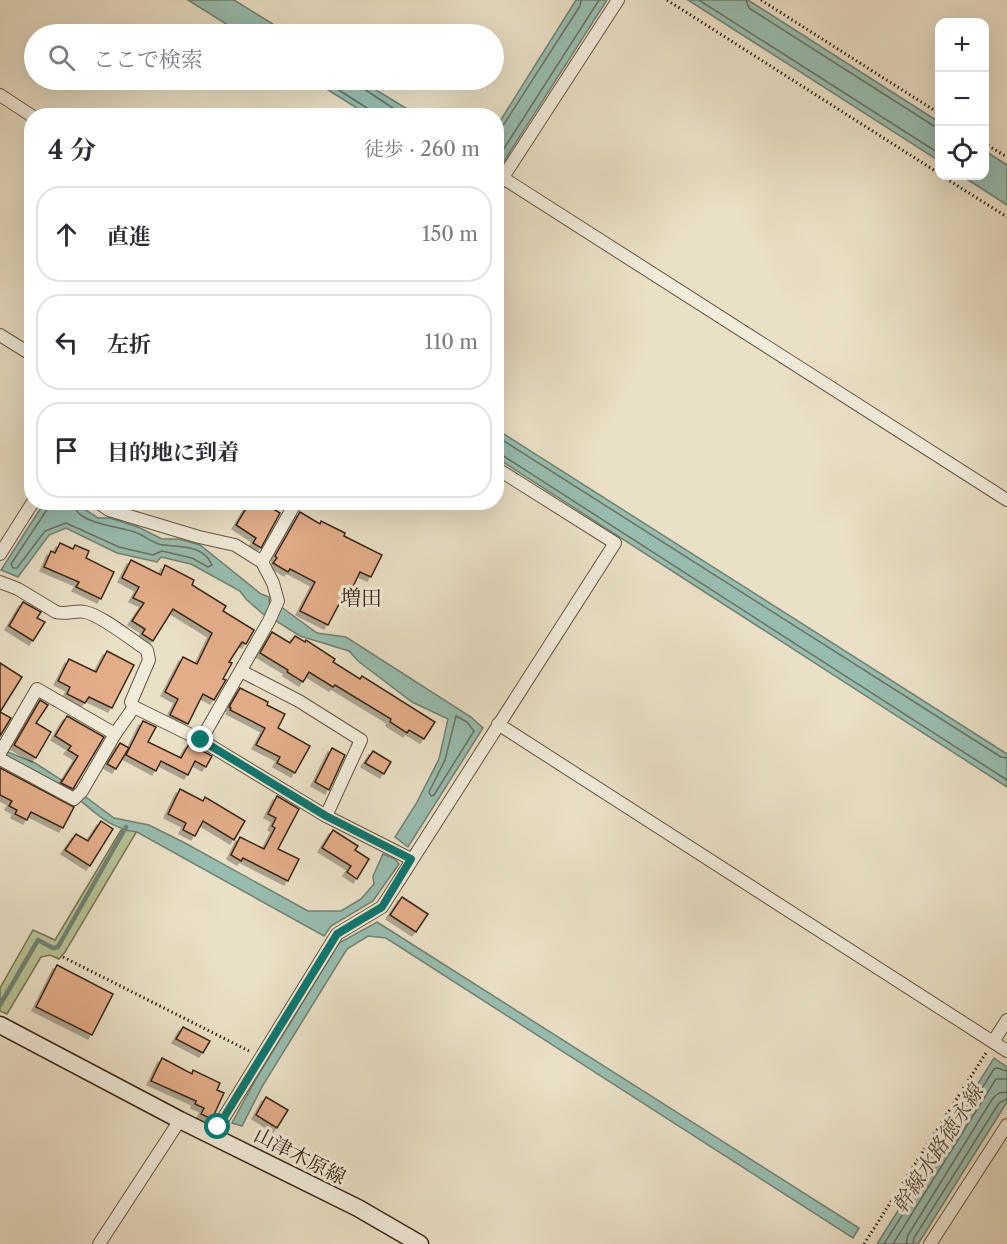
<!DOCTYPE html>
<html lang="ja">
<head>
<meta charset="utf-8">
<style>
  body { margin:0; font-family:"Libre Caslon Text","Noto Serif JP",serif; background:#f2f2f3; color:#2b2b33 }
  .controls { position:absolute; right:18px; top:18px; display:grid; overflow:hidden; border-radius:12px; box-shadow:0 6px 24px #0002 }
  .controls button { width:54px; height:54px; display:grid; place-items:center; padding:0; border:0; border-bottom:2px solid #e1e1e2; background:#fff; color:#2b2b33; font:30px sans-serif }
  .stop { position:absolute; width:18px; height:18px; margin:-14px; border:4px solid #0f766e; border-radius:50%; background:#fff }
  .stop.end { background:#0f766e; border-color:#fff; box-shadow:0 2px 6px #0008 }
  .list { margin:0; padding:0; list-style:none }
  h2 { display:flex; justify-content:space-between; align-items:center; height:78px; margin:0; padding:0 24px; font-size:26px }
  h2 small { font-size:20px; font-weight:400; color:#7c7c81 }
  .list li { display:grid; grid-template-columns:39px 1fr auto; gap:18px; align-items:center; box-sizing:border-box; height:96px; margin:0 12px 12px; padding:0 12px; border:2px solid #e1e1e2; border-radius:24px }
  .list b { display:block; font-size:22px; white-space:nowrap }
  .list em { font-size:20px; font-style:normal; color:#7c7c81 }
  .icon { flex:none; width:33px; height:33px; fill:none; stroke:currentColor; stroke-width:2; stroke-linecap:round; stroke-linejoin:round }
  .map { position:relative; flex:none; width:1007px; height:1244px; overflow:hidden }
  .search { position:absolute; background:#fff; box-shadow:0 6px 24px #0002; left:24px; top:24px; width:480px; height:66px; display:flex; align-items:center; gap:15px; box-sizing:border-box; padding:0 21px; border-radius:33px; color:#7c7c81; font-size:22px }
  .panel { position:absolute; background:#fff; box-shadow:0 6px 24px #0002; left:24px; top:108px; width:480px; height:402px; border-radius:24px }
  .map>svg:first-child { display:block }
</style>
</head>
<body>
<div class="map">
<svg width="1007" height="1244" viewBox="0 0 1007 1244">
  <defs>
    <filter id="shadow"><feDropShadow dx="-4" dy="4" stdDeviation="0" flood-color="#0004"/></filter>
  </defs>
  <rect width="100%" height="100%" fill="#eae0c6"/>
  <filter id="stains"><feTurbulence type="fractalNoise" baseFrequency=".00333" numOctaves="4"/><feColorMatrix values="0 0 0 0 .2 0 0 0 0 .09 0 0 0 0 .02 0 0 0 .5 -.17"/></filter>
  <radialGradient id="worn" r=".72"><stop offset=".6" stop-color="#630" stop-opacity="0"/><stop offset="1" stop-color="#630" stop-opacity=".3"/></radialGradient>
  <!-- green -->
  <path fill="#b6c295" stroke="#787554" stroke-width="1.5" d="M121,830l16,1 -72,121 -6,7 -9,-4 -9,2 -34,57 -7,-3v-23l33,-58 22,10z"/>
  <!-- water -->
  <g fill="#98bdb0" stroke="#728171" stroke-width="1.5">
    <path d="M188,0h46l55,34h-47z"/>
    <path d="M576,0h31l-110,172v-46z"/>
    <path d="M688,0h60l191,122v39z"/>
    <path d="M312,80h48l57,35h-49z"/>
    <path d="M985,151l22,14v40l-45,-29h22z"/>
    <path d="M496,429l511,325v33l-510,-329z"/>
    <path d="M44,503h31l23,15h12l28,9 24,12h17l21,6 61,49 8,3 1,10 -6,8 -18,-16 -6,-8 -49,-27 -30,-7 -4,5 -40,-9 -51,-25 -17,7 -31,42 -17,-7z"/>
    <path d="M280,606l37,27 29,4 125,80 12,11 -75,119 -13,-10 21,-33 23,-45 9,-40 -36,-17 -54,-41 -9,-10 -49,-15 -24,-15z"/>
    <path d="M0,749l35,14 36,23 43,32 35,7 36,18 123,68h33l20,-12 13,-15 -1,-8 10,-22 12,5 4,5 -26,37 -42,25 -7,10 -187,-104c-32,-4 -47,-26 -72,-43 -18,-12 -39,-21 -58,-32z"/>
    <path d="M377,922l482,306 -6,10 -467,-300 -18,-2 -21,13 -84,136 -21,41 -10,-3 24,-44 83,-136z"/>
    <path d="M994,1058l13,9v35l-89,142h-41z"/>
  </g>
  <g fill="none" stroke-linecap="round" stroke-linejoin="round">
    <!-- shore -->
    <g stroke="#697262" stroke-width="1.5">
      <path d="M699,0l241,154"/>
      <path d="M746,0l3,8 185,118 6,1"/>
      <path d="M323,80l44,28 3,8"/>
      <path d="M358,80l3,7 44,29"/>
      <path d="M496,128l8,-4 76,-118 1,-6"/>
      <path d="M496,161l103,-161"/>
      <path d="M496,436l505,321 6,1"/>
      <path d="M496,454l6,1 505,325"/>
      <path d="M49,502l-1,6 -37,56 2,4h4l28,-37 21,-8 53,24 34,8 9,-4 30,7 16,9 4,-2c-8,-20 -32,-18 -49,-20 -9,-1 -18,-9 -26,-12 -16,-7 -62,-8 -64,-31"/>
      <path d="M456,716l11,6 7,9 -40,64 -3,1 -2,-4 16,-32z"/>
      <path d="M884,1244l110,-175 3,-1 10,3"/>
      <path d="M893,1244l103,-165h11"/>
      <path d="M906,1244l2,-9 85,-137 6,-5 8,-1"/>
      <path d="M913,1244l1,-6 85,-135 8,-4"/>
    </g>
    <!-- stream -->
    <path stroke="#728171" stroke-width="4.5" d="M0,1005l38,-65 15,8 5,-1 68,-120"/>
  </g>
  <!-- building -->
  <g fill="#e3ad89" stroke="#3a2813" stroke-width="1.5" filter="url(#shadow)">
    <path d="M250,502h12l18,11 -19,35 -8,-5 3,-5 -20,-13z"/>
    <path d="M300,512l20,12 1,-3 24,12 -1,3 38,19 -11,22 -11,-5 -11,23 -4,-2 -17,32 -28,-14 15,-29 -25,-13 -2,3 -15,-9 4,-5 -2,-2z"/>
    <path d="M60,543l13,6 2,-4 14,6 -3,7 28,14 -13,27 -25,-12 3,-5 -35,-15 7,-16 4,2z"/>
    <path d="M131,560l30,15 4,-10 29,15 -2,5 34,21 -3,5 31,19 -8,14 -4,-2 -13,20 3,1 -9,16 3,1 -12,20 -11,-6 -15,30 -18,-9 8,-16 -13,-7 18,-35 14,7 15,-31 -39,-24 -20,32 -11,-7 3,-5 -13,-8 12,-18 -11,-5 6,-11 -17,-9z"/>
    <path d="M23,602l18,10 -4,6 8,4 -12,19 -24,-15z"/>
    <path d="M272,632l18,11 5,-7 10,6 1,-2 29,19 -2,3 27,17 2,-3 73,46 -11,17 -15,-9 -2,3 -17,-11 1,-3 -56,-34 -2,2 -24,-15 -6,10 -16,-10 1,-2 -28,-17z"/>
    <path d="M107,651l27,14 -22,43 -23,-11 -4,6 -18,-9 3,-7 -12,-6 11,-22 27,13z"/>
    <path d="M0,663l22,14 -22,35 11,6 -11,18z"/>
    <path d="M240,688l28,14 -1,3 18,9 -7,14 32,18 -15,27 -18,-10 3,-6 -24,-12 9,-17 -35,-18 1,-2 -2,-1z"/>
    <path d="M40,700l8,5 -12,18 15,9 -15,26 -22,-13z"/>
    <path d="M67,716l37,21 -31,52 -12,-6 17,-27 -10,-6 3,-4 -16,-10z"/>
    <path d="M143,721l13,6 -8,15 33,16 8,-14 23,12 -6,11 -11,-6 -7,14 -27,-14 -5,10 -30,-16z"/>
    <path d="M120,743l9,5 -13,21 -9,-5z"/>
    <path d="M332,748l13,7 -16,35 -14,-8z"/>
    <path d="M373,751l18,11 -7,12 -19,-11z"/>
    <path d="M0,768l74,39 -11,21 -32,-16 -4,8 -12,-6 2,-4 -8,-4 3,-5 -12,-6z"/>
    <path d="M180,789l23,12 2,-4 40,24 -11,19 -31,-19 -8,15 -12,-6 3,-7 -18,-9z"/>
    <path d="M277,796l22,13 -21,40 21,10 -11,22 -45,-23 -2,3 -10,-6 9,-18 24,12 11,-21 -3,-2 4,-8 -8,-4z"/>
    <path d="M101,821l12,8 -23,37 -25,-16 11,-16 12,7z"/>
    <path d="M333,830l25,16 -3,4 14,9 -12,20 -10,-7 4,-6 -29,-18z"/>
    <path d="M402,897l26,17 -12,18 -26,-17z"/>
    <path d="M57,965l56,29 -21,41 -56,-28z"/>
    <path d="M183,1027l27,14 -7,12 -27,-14z"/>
    <path d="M162,1058l30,16 1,-4 27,13 -3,7 7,3 -12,26 -11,-5 3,-6 -9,-4 1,-3 -45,-20z"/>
    <path d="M266,1097l22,13 -11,18 -21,-13z"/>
  </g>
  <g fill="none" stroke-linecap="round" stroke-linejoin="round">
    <defs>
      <g id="street">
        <path d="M0,95l32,21"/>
        <path d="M503,178l504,322"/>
        <path d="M496,188l122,-188"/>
        <path d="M0,335l32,20"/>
        <path d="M97,502l12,8 90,27 36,8 27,17 11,21 5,18 -9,20 -68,119 -67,-33"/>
        <path d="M0,554l33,-52"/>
        <path d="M262,562l34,-60"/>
        <path d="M0,582l18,7 38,23c10,3 19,-2 29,0 16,3 47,28 62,38l2,10 -18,42 3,5 -19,27 -33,57 -8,8 -74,-40"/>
        <path d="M241,671l58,30 62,39 -35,76"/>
        <path d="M498,724l509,327"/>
        <path d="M201,740l125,76 85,43"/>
        <path d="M0,753l37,-64 78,45"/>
        <path d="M993,1042l14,-22"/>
        <path d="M213,1135l124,-201 45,-27 233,-364 -119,-75"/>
        <path d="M99,1244l81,-124"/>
        <path d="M930,1244l77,-119"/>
      </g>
      <path id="secondary" d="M0,1025l180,95 178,88 62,36"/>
    </defs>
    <!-- street casing -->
    <use href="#street" stroke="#665640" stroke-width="14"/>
    <!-- secondary casing -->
    <use href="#secondary" stroke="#3a2813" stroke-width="19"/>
    <!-- path -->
    <g stroke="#3a2813" stroke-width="3" stroke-dasharray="1.5 3" stroke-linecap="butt">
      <path d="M667,0l273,174"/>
      <path d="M761,0l179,114"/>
      <path d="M984,143l23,14"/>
      <path d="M942,176l65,41"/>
      <path d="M63,957l186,94"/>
      <path d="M864,1244l122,-191"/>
    </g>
    <!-- street -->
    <use href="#street" stroke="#f1ebda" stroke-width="12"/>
    <!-- secondary -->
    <use href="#secondary" stroke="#f1ebda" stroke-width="16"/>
  </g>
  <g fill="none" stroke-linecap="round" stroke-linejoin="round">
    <!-- route -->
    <path stroke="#0f766e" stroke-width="8" d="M201,740l125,76 85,43 -29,48 -45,27 -119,193"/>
  </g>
  <g text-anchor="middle" stroke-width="6" stroke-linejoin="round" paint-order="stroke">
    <!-- street labels -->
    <g font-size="20" fill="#3a2813" stroke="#f1ebda">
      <text transform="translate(300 1156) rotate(27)" y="7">山津木原線</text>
    </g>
    <!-- neighbourhood labels -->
    <g font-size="21" fill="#3a2813" stroke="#f1ebda">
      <text x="361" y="605">増田</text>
    </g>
    <!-- water labels -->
    <g font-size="21" font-style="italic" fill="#524d3a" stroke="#f1ebda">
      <text transform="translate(938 1149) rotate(-57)" y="7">幹線水路徳永線</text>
    </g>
  </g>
  <rect width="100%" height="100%" filter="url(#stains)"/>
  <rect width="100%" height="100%" fill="url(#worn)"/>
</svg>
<div class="controls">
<button>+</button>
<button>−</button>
<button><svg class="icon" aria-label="locate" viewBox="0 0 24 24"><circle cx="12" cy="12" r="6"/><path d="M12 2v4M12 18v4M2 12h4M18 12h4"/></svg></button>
</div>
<div class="stop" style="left:218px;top:1127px"></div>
<div class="stop end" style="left:201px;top:740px"></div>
<div class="search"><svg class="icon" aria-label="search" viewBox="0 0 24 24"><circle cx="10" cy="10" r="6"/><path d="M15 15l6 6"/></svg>ここで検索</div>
<section class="panel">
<h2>4 分<small>徒歩 · 260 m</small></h2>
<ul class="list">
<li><svg class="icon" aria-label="ahead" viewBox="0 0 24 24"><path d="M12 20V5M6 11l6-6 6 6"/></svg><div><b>直進</b></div><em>150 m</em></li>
<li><svg class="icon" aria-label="left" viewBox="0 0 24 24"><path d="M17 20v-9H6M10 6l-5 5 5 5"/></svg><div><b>左折</b></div><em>110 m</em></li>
<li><svg class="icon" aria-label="arrive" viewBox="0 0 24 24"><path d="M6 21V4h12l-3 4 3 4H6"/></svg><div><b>目的地に到着</b></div></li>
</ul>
</section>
</div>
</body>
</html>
